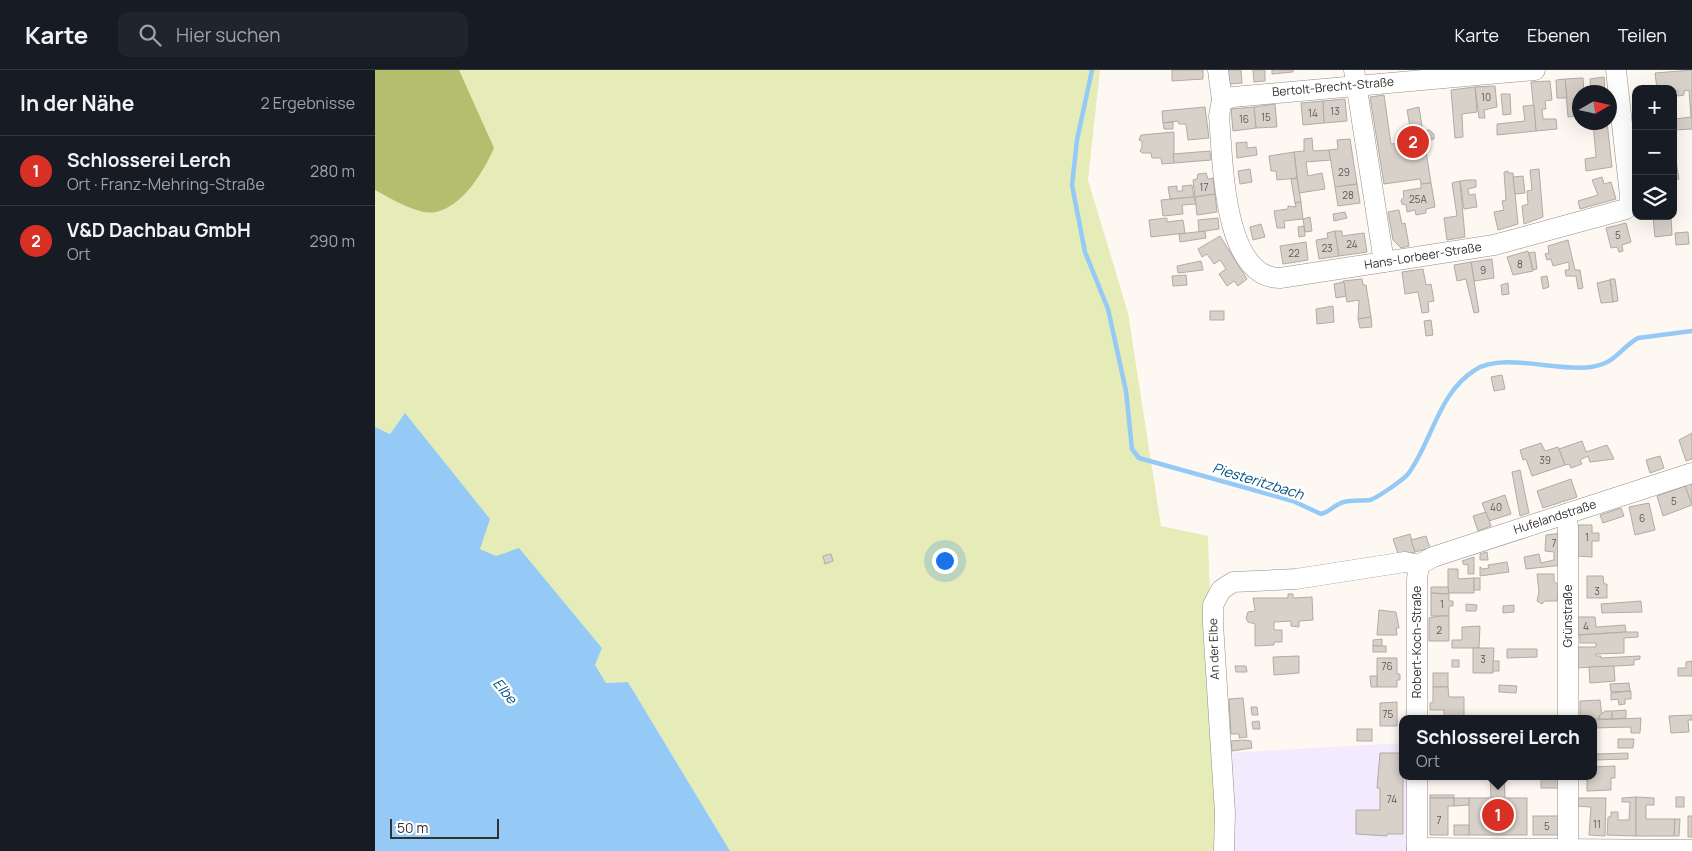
<!DOCTYPE html>
<html lang="de">
<head>
<meta charset="utf-8">
<style>
  body { margin:0; font-family:Manrope,sans-serif; background:#20242c; color:#f1f3f6 }
  .controls { position:absolute; right:15px; top:15px; display:grid; overflow:hidden; border-radius:10px; box-shadow:0 5px 20px #0002 }
  .controls button { width:45px; height:45px; display:grid; place-items:center; padding:0; border:0; border-bottom:1px solid #363941; background:#171b24; color:#f1f3f6; font:25px sans-serif }
  .compass { position:absolute; left:1197px; top:15px; width:45px; height:45px; border-radius:50%; background:#171b24; box-shadow:0 5px 20px #0002; rotate:81deg }
  .scale { position:absolute; left:15px; bottom:12px; width:109px; box-sizing:border-box; padding-left:5px; border:2px solid #33312e; border-top:0; font-size:14px; line-height:18px; white-space:nowrap; color:#33312e; -webkit-text-stroke:4px #fff; paint-order:stroke }
  .you { position:absolute; left:569px; top:490px; width:18px; height:18px; margin:-12px; border:4px solid #fff; border-radius:50%; background:#1a73e8; box-shadow:0 0 0 8px #1a73e833 }
  .badge { display:grid; place-items:center; width:32px; height:32px; border-radius:50%; background:#d93025; color:#fff; font-size:16px; font-weight:700 }
  .pin { position:absolute; translate:-50% -50%; border:2px solid #fff; box-shadow:0 1px 5px #0006 }
  .popup { position:absolute; left:1024px; top:645px; width:198px; height:65px; box-sizing:border-box; display:grid; place-content:center; border-radius:10px; background:#171b24; filter:drop-shadow(0 1px 4px #0005); font-size:16px; white-space:nowrap; color:#9ea1a6 }
  .popup b { font-size:19px; color:#f1f3f6 }
  .popup::after { content:''; position:absolute; left:50%; top:100%; margin-left:-10px; border:10px solid transparent; border-top-color:#171b24 }
  .list { margin:0; padding:0; list-style:none }
  h2 { display:flex; justify-content:space-between; align-items:center; height:65px; margin:0; padding:0 20px; font-size:21px }
  h2 small { font-size:16px; font-weight:400; color:#9ea1a6 }
  .list li { display:grid; grid-template-columns:32px 1fr auto; gap:15px; align-items:center; box-sizing:border-box; height:70px; padding:0 20px; border-top:1px solid #363941 }
  .list b { display:block; font-size:19px; white-space:nowrap }
  .list p { margin:0; font-size:16px; white-space:nowrap; color:#9ea1a6 }
  .list em { font-size:16px; font-style:normal; color:#9ea1a6 }
  .icon { flex:none; width:28px; height:28px; fill:none; stroke:currentColor; stroke-width:2; stroke-linecap:round; stroke-linejoin:round }
  .map { position:relative; flex:none; width:1317px; height:781px; overflow:hidden }
  header { display:flex; align-items:center; gap:30px; box-sizing:border-box; height:70px; padding:0 25px; background:#171b24; border-bottom:1px solid #363941 }
  header strong { font-size:24px }
  nav { display:flex; gap:28px; margin-inline-start:auto; font-size:18px }
  .search { width:350px; height:45px; background:#20242c; display:flex; align-items:center; gap:12px; box-sizing:border-box; padding:0 18px; border-radius:10px; color:#9ea1a6; font-size:19px }
  main { display:flex }
  aside { flex:1; background:#171b24 }
  .map>svg:first-child { display:block }
</style>
</head>
<body>
<header>
<strong>Karte</strong>
<div class="search"><svg class="icon" aria-label="search" viewBox="0 0 24 24"><circle cx="10" cy="10" r="6"/><path d="M15 15l6 6"/></svg>Hier suchen</div>
<nav><a>Karte</a><a>Ebenen</a><a>Teilen</a></nav>
</header>
<main>
<aside>
<h2>In der Nähe<small>2 Ergebnisse</small></h2>
<ul class="list">
<li><span class="badge">1</span><div><b>Schlosserei Lerch</b><p>Ort · Franz-Mehring-Straße</p></div><em>280 m</em></li>
<li><span class="badge">2</span><div><b>V&amp;D Dachbau GmbH</b><p>Ort</p></div><em>290 m</em></li>
</ul>
</aside>
<div class="map">
<svg width="1317" height="781" viewBox="0 0 1317 781">
  <rect width="100%" height="100%" fill="#fef8f2"/>
  <!-- education -->
  <path fill="#f2ebfd" d="M1028,673v33h5l-1,75h-179l-1,-98z"/>
  <!-- green -->
  <path fill="#e5ecb8" d="M0,0h725l-12,110 40,133 33,213 47,10 9,315h-487l-102,-169 -22,1 -12,-18 8,-17 -83,-99 -23,7 -16,-7 -75,-136 -15,21 -15,-7z"/>
  <!-- forest -->
  <path fill="#b4be6e" d="M0,0h84l35,78c-10,23 -31,58 -58,64 -17,4 -46,-14 -61,-22z"/>
  <!-- water -->
  <path fill="#95caf6" d="M30,343l85,106 -10,30 16,7 23,-8 83,100 -7,17 11,18 22,-1 102,169h-355v-424l15,7z"/>
  <g fill="none" stroke-linecap="round" stroke-linejoin="round">
    <!-- stream -->
    <path stroke="#95caf6" stroke-width="4.5" d="M717,0l-15,70 -5,45 13,67 23,57 18,82 6,58 7,9 154,43 28,13c9,-2 14,-10 23,-12 8,-2 18,-1 26,-2 7,-2 33,-20 38,-26 24,-32 30,-81 67,-104 27,-18 84,2 116,-3 26,-4 28,-18 47,-29l54,-7"/>
  </g>
  <!-- building -->
  <g fill="#d8d1ca" stroke="#b2aba4">
    <path d="M797,0h31v9l-31,2z"/>
    <path d="M853,0h13l1,13 -12,1z"/>
    <path d="M878,0h12v11l-11,1z"/>
    <path d="M897,0h21v2l-21,2z"/>
    <path d="M1317,0v47h-1l-2,-27 -5,1v4l-6,1v-5h-5v-2h-16l-2,-16z"/>
    <path d="M1229,7l1,15h-14l-1,-13z"/>
    <path d="M1208,8l1,14h-5v7h-6l2,17 -7,1 -3,-38z"/>
    <path d="M1190,9l2,19h-10l-1,-18z"/>
    <path d="M1175,11l2,19 -7,1 1,8h-4l1,10h13l1,10 -21,2 -5,-49z"/>
    <path d="M1120,16l2,21 -13,3 1,8h-6l-4,-31z"/>
    <path d="M1100,17l2,25 -15,2 1,23 -8,1 -4,-48z"/>
    <path d="M1126,24h9l1,20 -8,1z"/>
    <path d="M1009,25l7,49 11,-1 -1,-5 3,-4 7,-2 -4,-22 12,-3 12,76 -10,1 -1,-5 -36,5 -14,-87z"/>
    <path d="M970,29l2,22 -23,2 -1,-22z"/>
    <path d="M948,31l1,22 -21,2 -2,-22z"/>
    <path d="M900,34l2,23 -21,1 -2,-21z"/>
    <path d="M1159,35l2,26 -39,4v-11l28,-3 -2,-15z"/>
    <path d="M830,37l4,31 -21,2 -2,-16h-7l-1,-3 -15,2 -1,-12z"/>
    <path d="M879,37l2,21 -23,3 -2,-22z"/>
    <path d="M1317,47v12l-19,1 1,-11z"/>
    <path d="M798,52v7h-9l-1,-6z"/>
    <path d="M1218,52h14l5,45 -26,4 -1,-12 11,-2z"/>
    <path d="M1054,60l5,4v5l-10,1 -1,-9z"/>
    <path d="M799,62v31l-12,1 -1,-6h-9l-1,-5h-9l-2,-2 2,-4v-6l-3,-1 2,-5z"/>
    <path d="M937,68l1,13 16,-1 2,10 -25,2 2,14 14,-3 3,16 -26,4 -5,-41 10,-1v-12z"/>
    <path d="M975,69l7,45 -22,3 -6,-37 9,-1 -1,-9z"/>
    <path d="M872,72v6l9,-1 1,8 -20,3 -1,-15z"/>
    <path d="M835,81l1,9 -37,3 -1,-9z"/>
    <path d="M919,82l3,26 -20,2 -1,-9h-5l-2,-15z"/>
    <path d="M1298,88h3l1,10h-4z"/>
    <path d="M1298,98h4l2,11 -6,1z"/>
    <path d="M875,99l2,13 -12,2 -2,-13z"/>
    <path d="M1164,99l4,48 -19,7 -2,-18 6,-2 -1,-13 5,-1 -2,-20z"/>
    <path d="M1133,101v2h5l5,51 -20,6 -4,-18 10,-2 -2,-9 4,-1 -2,-28z"/>
    <path d="M831,103l2,6 5,-1 2,16 -20,3 -2,-17 4,-1 1,-5z"/>
    <path d="M1148,106l2,17 -10,1 -2,-17z"/>
    <path d="M1227,107l2,7 7,-2 5,17 -36,10 -2,-8 20,-6 -6,-15z"/>
    <path d="M922,108l4,24 -6,1 -4,-24z"/>
    <path d="M1093,110h8v7l-8,2 1,6 6,-1 2,13 -13,2 -4,-28z"/>
    <path d="M1085,111l5,56 -18,3 -3,-22 13,-2 -5,-33z"/>
    <path d="M1056,113l4,24 -9,2v4l-10,2 -1,-5 -8,2 -1,-7 -4,-1 -1,-4 3,-3 -1,-6 18,-3v-4z"/>
    <path d="M982,114l3,19 -22,3 -3,-19z"/>
    <path d="M817,115l2,12 -24,2 -2,-12 9,-1v5h6l-1,-5z"/>
    <path d="M840,124l2,18 -20,3 -2,-18z"/>
    <path d="M819,127l2,7 -14,1 1,9 -20,2 -2,-16z"/>
    <path d="M926,132l2,17 -19,2 1,7h-8l-3,-17 14,-2v-3l8,1 -1,-4z"/>
    <path d="M1024,140l3,14 3,-1 4,23 -8,2 -8,-8 -5,-28z"/>
    <path d="M970,142l2,6 -13,3 -1,-7z"/>
    <path d="M1293,146h3l1,19 -17,2 -2,-20z"/>
    <path d="M935,147l2,14 -7,1 -2,-13z"/>
    <path d="M792,148v4l16,-2 2,13 -34,4 -2,-17z"/>
    <path d="M843,148l1,11 -20,3 -1,-12z"/>
    <path d="M1251,153l5,19 -9,3 1,6 -4,1 -2,-5 -6,1 -5,-20z"/>
    <path d="M886,154l4,13 -12,3 -3,-13z"/>
    <path d="M929,156l1,10 -6,1 -1,-10z"/>
    <path d="M830,161l1,7 -26,4 -1,-8z"/>
    <path d="M960,161l4,25 -20,3 -3,-19 12,-2 -1,-5z"/>
    <path d="M960,161h7v5l22,-3 3,19 -28,4z"/>
    <path d="M1313,162l1,12 -13,1 -1,-12z"/>
    <path d="M845,166l27,43 -9,7 -4,-5 -7,5 -8,-12 7,-5 -6,-9 -6,4 -7,-10 -5,3 -4,-8z"/>
    <path d="M1193,170l7,30h5l3,18 -5,1 -2,-13h-10l-1,-6h4v-8l-16,4 -2,-7 -4,1 -2,-6 4,-1 -1,-7z"/>
    <path d="M931,172l2,18 -25,4 -3,-18z"/>
    <path d="M1153,181l5,20 -20,4 -6,-18z"/>
    <path d="M1160,182l2,17 -4,1 -4,-17z"/>
    <path d="M1117,189l2,19 -20,3 -3,-19z"/>
    <path d="M826,191l2,9 -25,3 -1,-7z"/>
    <path d="M1096,192l8,50 -5,1 -8,-34 -9,2 -3,-16z"/>
    <path d="M1048,199l3,16 5,-1 3,17 -6,1 1,10 -7,1 -4,-21 -13,2 -3,-22z"/>
    <path d="M811,205l1,10 -14,1 -1,-10z"/>
    <path d="M1172,206l2,11 -6,2 -2,-12z"/>
    <path d="M987,209l1,6h3l5,32 -13,2 1,-19 -12,2 -4,-21z"/>
    <path d="M1235,209h5l3,22 -5,1z"/>
    <path d="M1235,210l3,22 -12,1 -4,-20z"/>
    <path d="M969,212l2,14 -10,2 -2,-14z"/>
    <path d="M1133,213l1,11 -7,1 -1,-10z"/>
    <path d="M958,236l1,16 -17,2 -1,-15z"/>
    <rect x="835" y="241" width="14" height="9"/>
    <path d="M996,247l1,10 -12,1 -2,-9z"/>
    <path d="M1056,250l2,15 -7,1 -2,-15z"/>
    <path d="M1127,305l3,14 -11,2 -3,-14z"/>
    <path d="M1317,363v26l-6,2 -7,-21z"/>
    <path d="M1207,371l4,11 21,-7 7,14 -24,3 -2,-6 -8,4 2,4 -11,4 -2,-4 -4,1 -6,-16z"/>
    <path d="M1166,373l4,8 13,-4 7,18 -33,11 -6,-17 -3,1 -3,-10z"/>
    <path d="M1285,386l4,12 -14,5 -4,-13z"/>
    <path d="M1145,400l9,43 -9,3 -8,-44z"/>
    <path d="M1196,409l6,18 -34,11 -6,-17z"/>
    <path d="M1317,413v22l-7,-19z"/>
    <path d="M1310,416l7,19 -29,11 -6,-20z"/>
    <path d="M1130,425l6,19 -22,7 -7,-18z"/>
    <path d="M1274,433l6,27 -20,5 -6,-28z"/>
    <path d="M1246,438l3,8 -21,7 -3,-8z"/>
    <path d="M1111,442l5,14 -13,5 -5,-15z"/>
    <path d="M1200,455h17v8h7v8h-7v16l-15,-1z"/>
    <path d="M1188,463v32l-37,4 -2,-12 15,-3 2,9 13,-3v-8l-9,-1 1,-16z"/>
    <path d="M1035,464l5,18 -16,5 -6,-18z"/>
    <path d="M1051,466l4,12 -15,4 -4,-12z"/>
    <path d="M1112,482l1,8h-8v-6z"/>
    <path d="M456,484l2,7 -8,3 -2,-8z"/>
    <path d="M1099,487v17h-6v-10l-4,1 -2,-4z"/>
    <path d="M1132,492l2,10 -29,4v-9l3,2 6,-1 -1,-3z"/>
    <path d="M1073,499h10v10l16,-1v15h-26z"/>
    <path d="M1162,504h17v7l5,5 -2,15h-12l-3,3 -5,-3 2,-9z"/>
    <path d="M1212,506h16l1,8h3v14h-20z"/>
    <rect x="1099" y="508" width="6" height="12"/>
    <path d="M1056,517h17l1,7 -18,-1z"/>
    <path d="M1056,523l18,1v7h4v5h-4v10h-18z"/>
    <path d="M913,524h5v4l19,-1 1,23 -14,1v6l-8,-1v-5l-17,1v8h8v12h-8v3l-19,1v-22l-7,-2 -2,-4 2,-6 7,-1 -2,-13h35z"/>
    <path d="M1266,531l1,11 -40,1 -1,-9z"/>
    <path d="M1091,534l11,1 -1,6h-10z"/>
    <path d="M1139,535v7l-11,1v-7z"/>
    <path d="M1004,540l17,2 3,16h-3l1,7h-20z"/>
    <path d="M1065,546h9v25h-20v-23z"/>
    <path d="M1201,547h19l1,10 29,-2 1,7 -50,3z"/>
    <path d="M1105,556l-1,22h-27v-8h10v-13z"/>
    <path d="M1251,562h12v5l-14,1v15l-28,1v2h5v2l39,-2v3l-6,1v5l-58,3v-21h20v-4h-16v-8z"/>
    <path d="M1007,569v7h-9v-6z"/>
    <rect x="998" y="576" width="13" height="6"/>
    <path d="M1098,578h21l-1,25h-20z"/>
    <path d="M1132,579h30v8l-30,1z"/>
    <path d="M924,586v17l-25,2 -1,-18z"/>
    <path d="M1002,588h20v16h3v6h-3v7h-20z"/>
    <rect x="1077" y="590" width="7" height="7"/>
    <rect x="1118" y="591" width="6" height="10"/>
    <path d="M1317,591v15h-14v-8h8v-6z"/>
    <path d="M860,596h11l1,6h-11z"/>
    <path d="M1239,596l1,15 -25,2 -1,-16z"/>
    <rect x="1058" y="603" width="15" height="14"/>
    <path d="M995,606h7v11h-6z"/>
    <path d="M1254,613l1,8 -19,1 -1,-8z"/>
    <path d="M1124,615l18,1 -1,7 -17,-1z"/>
    <path d="M1058,617h15l1,10h15v19h-20v-6h-14v-7l3,-1z"/>
    <path d="M1256,621v8h-6v5l-6,1 -1,-6 -7,1v-7z"/>
    <path d="M868,628l4,39 -8,1v-4h-8l-2,-35z"/>
    <path d="M1225,630l2,16h-3l1,3h-20v-18z"/>
    <path d="M1022,632v24h-17v-23z"/>
    <path d="M876,637h6l1,8h-6z"/>
    <path d="M1251,640v8l-14,1v-8z"/>
    <path d="M1230,641h7v8h-12l-1,-3z"/>
    <path d="M1317,645v5h-4l1,12 -18,1 -2,-17z"/>
    <path d="M1266,648l-1,15h-9v-6l-38,1v-8z"/>
    <path d="M884,651l1,8h-7l-1,-7z"/>
    <rect x="982" y="659" width="15" height="12"/>
    <path d="M1243,669h16l-1,9h-15z"/>
    <path d="M869,670l7,1 1,7 -20,3 -1,-10z"/>
    <path d="M1218,673h2l1,11 32,-1v6l-35,1z"/>
    <path d="M1005,683h23v81h-16v2l-31,-2v-24h24v-22h-3z"/>
    <path d="M1240,696v12h-4v12l-24,1v-15h6v-9z"/>
    <path d="M1115,706h14l1,22h-14z"/>
    <rect x="1166" y="706" width="20" height="12"/>
    <rect x="1055" y="725" width="24" height="3"/>
    <path d="M1261,727v39l-29,-1 1,-18h3v-5h7v8h11l1,-18h-8v-4z"/>
    <path d="M1261,727l18,1v7h-8v14h29l-1,17h-38z"/>
    <rect x="1301" y="727" width="8" height="10"/>
    <path d="M1055,728h24v8h-6v29h-18z"/>
    <path d="M1079,728h15v7l-15,1z"/>
    <rect x="1094" y="728" width="58" height="37"/>
    <path d="M1200,728h31l-1,38 -16,-1 2,-28 -16,-1z"/>
    <rect x="1158" y="746" width="28" height="19"/>
    <rect x="1313" y="746" width="4" height="21"/>
    <path d="M1300,749h5l-1,17h-5z"/>
    <rect x="1079" y="755" width="15" height="10"/>
  </g>
  <g fill="none" stroke-linecap="round" stroke-linejoin="round">
    <defs>
      <g id="minor">
        <path d="M843,0l4,30"/>
        <path d="M979,0l30,192"/>
        <path d="M847,30l-3,16c4,41 3,162 61,162l214,-33 132,-36 4,-6v-7l-14,-126"/>
        <path d="M847,30l11,-3 302,-27"/>
        <path d="M1191,444l2,13v192"/>
        <path d="M1044,495l14,-8 259,-84"/>
        <path d="M1042,649v-140l2,-14"/>
        <path d="M1042,706v75"/>
        <path d="M1193,706v75"/>
        <path d="M1042,778l275,2"/>
        <path d="M849,781l1,-38 -12,-189v-19l8,-15 12,-8 63,-3 109,-17 14,3"/>
      </g>
    </defs>
    <!-- minor casing -->
    <use href="#minor" stroke="#948d87" stroke-width="21"/>
    <!-- minor -->
    <use href="#minor" stroke="#fff" stroke-width="20"/>
  </g>
  <g text-anchor="middle" stroke-width="5" stroke-linejoin="round" paint-order="stroke">
    <!-- number labels -->
    <g font-size="10" fill="#5c5955">
      <text x="1111" y="31">10</text>
      <text x="960" y="45">13</text>
      <text x="938" y="47">14</text>
      <text x="891" y="51">15</text>
      <text x="869" y="53">16</text>
      <text x="969" y="106">29</text>
      <text x="829" y="121">17</text>
      <text x="973" y="129">28</text>
      <text x="1043" y="133">25A</text>
      <text x="1243" y="169">5</text>
      <text x="977" y="178">24</text>
      <text x="952" y="182">23</text>
      <text x="919" y="187">22</text>
      <text x="1145" y="198">8</text>
      <text x="1108" y="204">9</text>
      <text x="1170" y="394">39</text>
      <text x="1299" y="435">5</text>
      <text x="1121" y="441">40</text>
      <text x="1267" y="452">6</text>
      <text x="1212" y="471">1</text>
      <text x="1179" y="477">7</text>
      <text x="1222" y="525">3</text>
      <text x="1067" y="538">1</text>
      <text x="1211" y="560">4</text>
      <text x="1064" y="564">2</text>
      <text x="1108" y="593">3</text>
      <text x="1012" y="600">76</text>
      <text x="1013" y="648">75</text>
      <text x="1017" y="733">74</text>
      <text x="1064" y="754">7</text>
      <text x="1222" y="758">11</text>
      <text x="1172" y="760">5</text>
    </g>
    <!-- street labels -->
    <g font-size="12" fill="#33312e" stroke="#fff">
      <text transform="translate(958 17) rotate(-5)" y="4">Bertolt-Brecht-Straße</text>
      <text transform="translate(1048 186) rotate(-9)" y="4">Hans-Lorbeer-Straße</text>
      <text transform="translate(1180 447) rotate(-18)" y="4">Hufelandstraße</text>
      <text transform="translate(1193 546) rotate(-90)" y="4">Grünstraße</text>
      <text transform="translate(1042 572) rotate(-90)" y="4">Robert-Koch-Straße</text>
      <text transform="translate(839 579) rotate(-92)" y="4">An der Elbe</text>
    </g>
    <!-- water labels -->
    <g font-size="14" font-style="italic" fill="#005384" stroke="#fff">
      <text transform="translate(883 411) rotate(17)" y="5">Piesteritzbach</text>
      <text transform="translate(130 621) rotate(50)" y="5">Elbe</text>
    </g>
  </g>
</svg>
<div class="controls">
<button>+</button>
<button>−</button>
<button><svg class="icon" aria-label="layers" viewBox="0 0 24 24"><path d="M12 4l9 5-9 5-9-5zM3 14l9 5 9-5"/></svg></button>
</div>
<svg class="compass" viewBox="-18 -18 36 36"><path d="M0-13l5 13h-10z" fill="#e53935"/><path d="M0 13l5-13h-10z" fill="#9ea1a6"/></svg>
<div class="scale">50 m</div>
<div class="you"></div>
<div class="pin badge" style="left:1123px;top:745px">1</div>
<div class="popup"><b>Schlosserei Lerch</b>Ort</div>
<div class="pin badge" style="left:1038px;top:72px">2</div>
</div>
</main>
</body>
</html>
